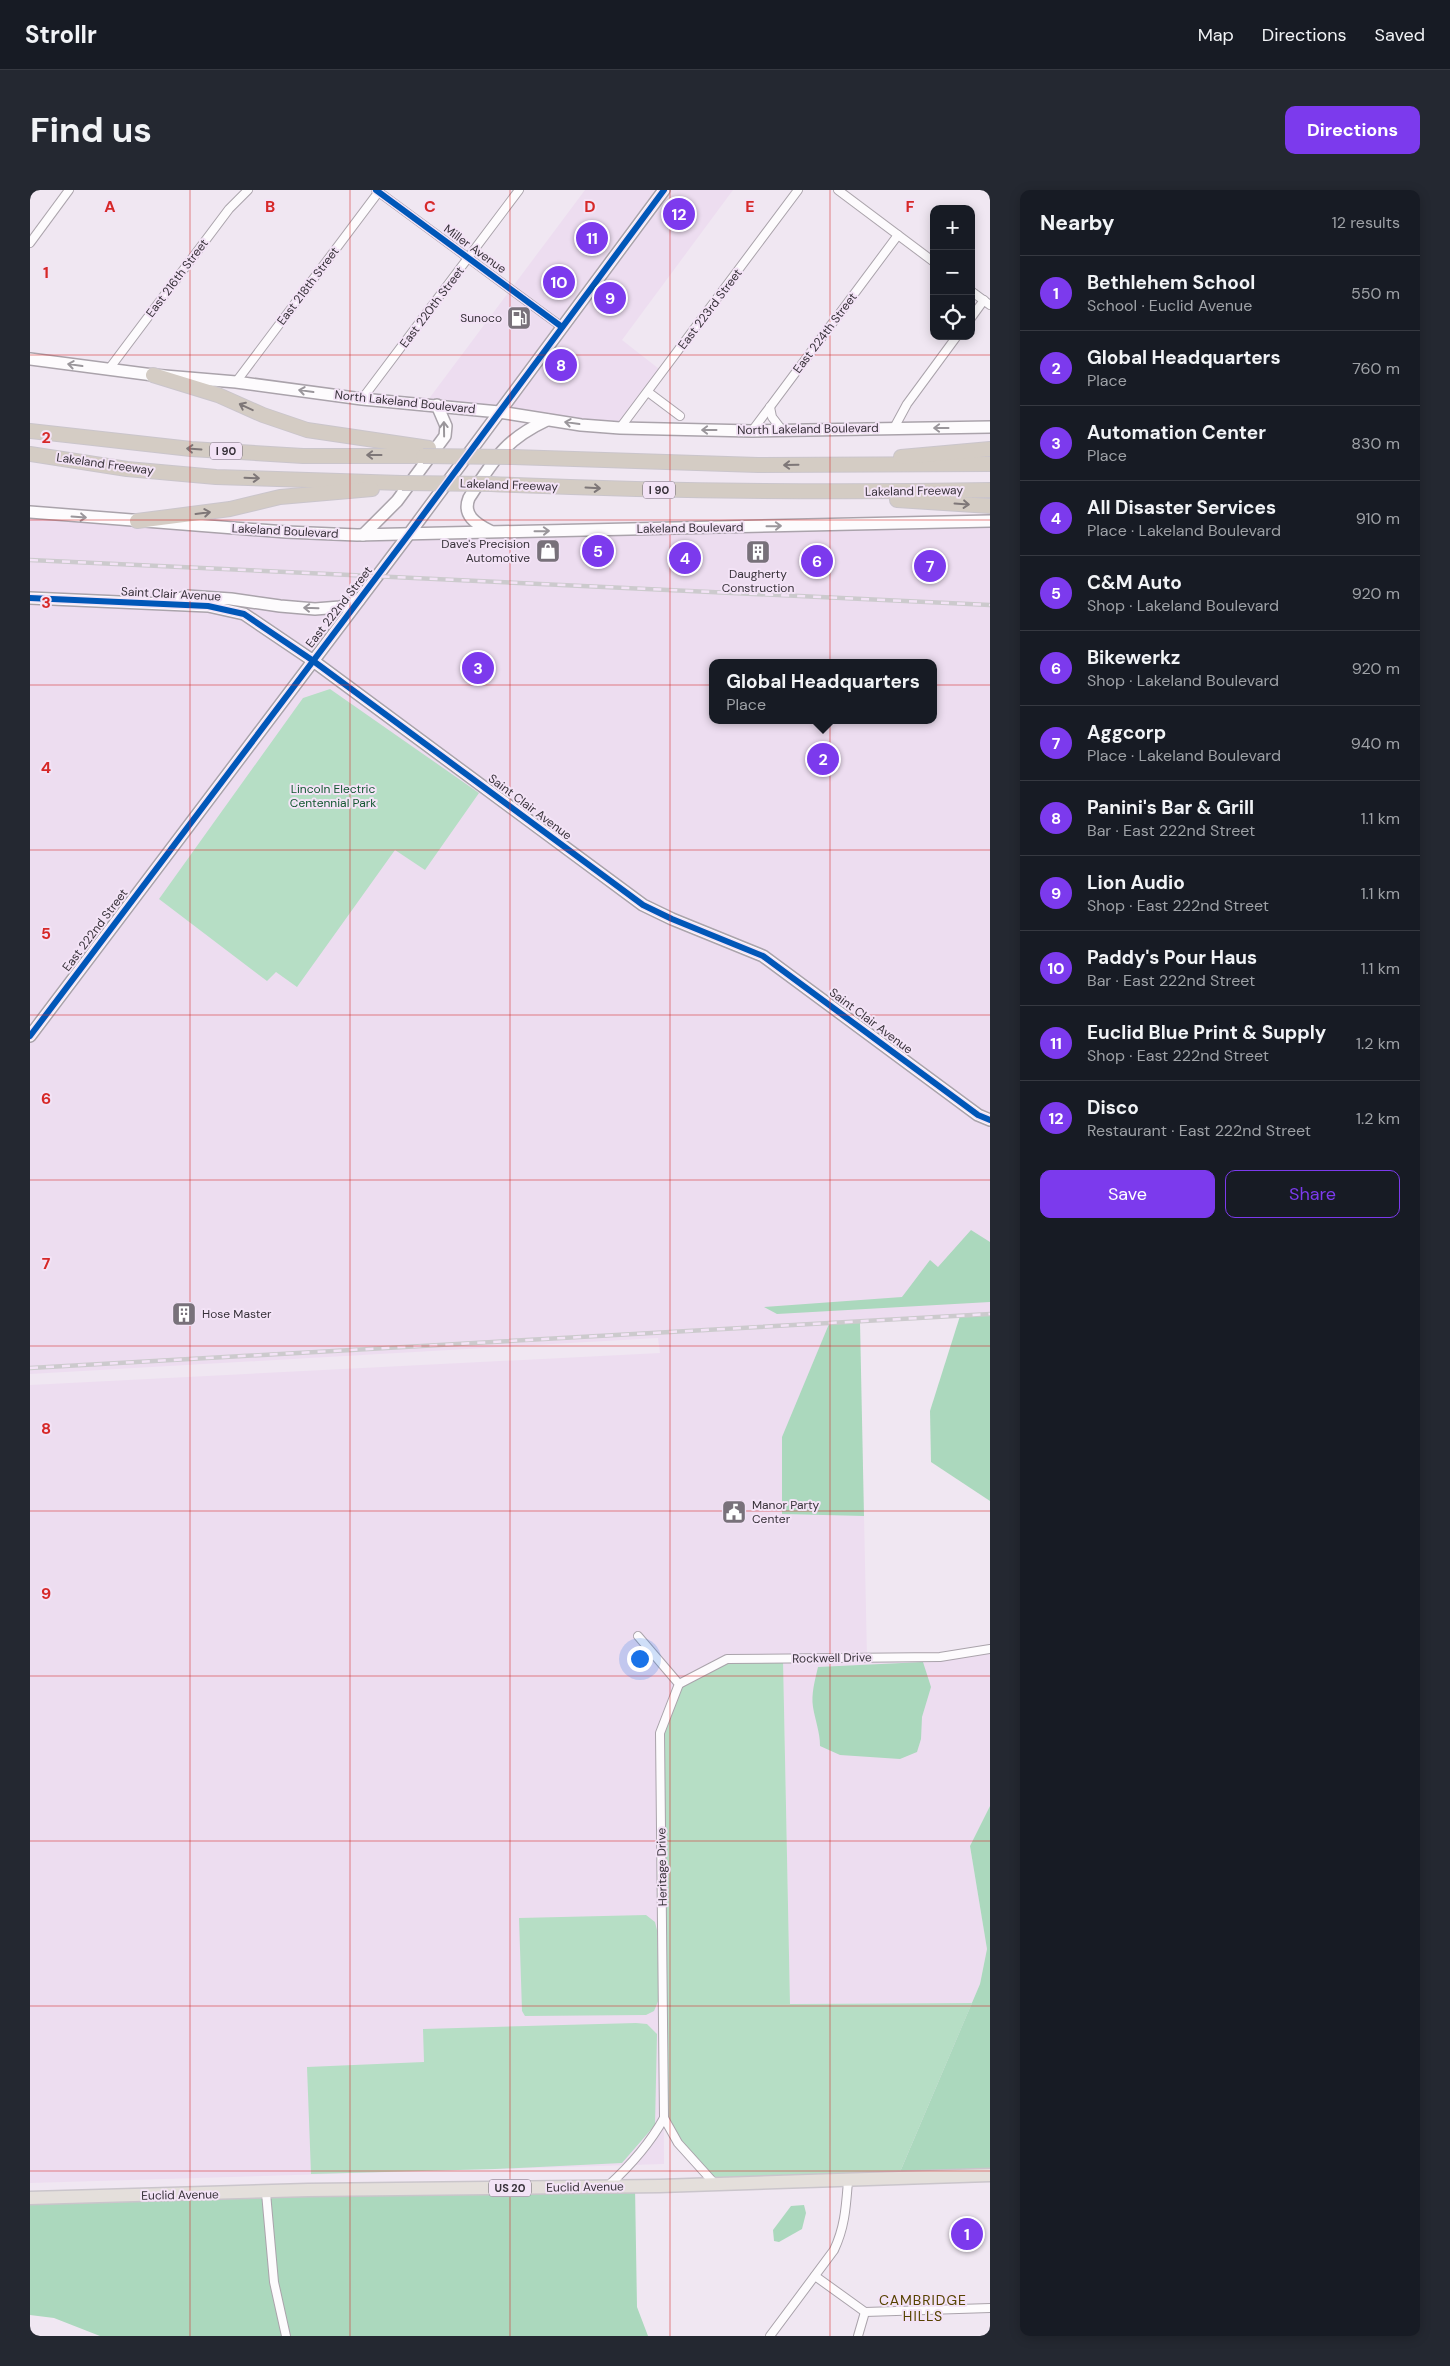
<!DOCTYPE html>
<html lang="en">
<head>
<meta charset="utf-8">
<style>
  body { margin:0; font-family:"DM Sans",sans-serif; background:#242831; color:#f1f3f6 }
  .controls { position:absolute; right:15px; top:15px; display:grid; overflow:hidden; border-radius:10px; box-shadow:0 2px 12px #0003 }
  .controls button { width:45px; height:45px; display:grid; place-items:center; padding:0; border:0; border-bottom:1px solid #363941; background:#171b24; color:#f1f3f6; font:25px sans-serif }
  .you { position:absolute; left:609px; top:1468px; width:18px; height:18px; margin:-12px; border:4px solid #fff; border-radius:50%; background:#1a73e8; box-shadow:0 0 0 8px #1a73e833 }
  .badge { display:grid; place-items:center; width:32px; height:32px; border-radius:50%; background:#7c3aed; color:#fff; font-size:16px; font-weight:700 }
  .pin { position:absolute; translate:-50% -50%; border:2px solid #fff; box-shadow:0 1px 5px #0006 }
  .popup { position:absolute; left:679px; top:469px; width:228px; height:65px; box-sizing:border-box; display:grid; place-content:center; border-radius:10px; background:#171b24; filter:drop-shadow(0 1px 4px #0005); font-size:16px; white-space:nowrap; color:#9ea1a6 }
  .popup b { font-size:19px; color:#f1f3f6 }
  .popup::after { content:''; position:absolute; left:50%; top:100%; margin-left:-10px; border:10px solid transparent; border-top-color:#171b24 }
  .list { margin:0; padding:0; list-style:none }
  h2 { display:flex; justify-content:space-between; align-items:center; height:65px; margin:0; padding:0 20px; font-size:21px }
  h2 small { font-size:16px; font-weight:400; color:#9ea1a6 }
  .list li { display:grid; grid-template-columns:32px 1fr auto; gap:15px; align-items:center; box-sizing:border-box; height:75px; padding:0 20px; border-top:1px solid #363941 }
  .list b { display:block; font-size:19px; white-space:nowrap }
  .list p { margin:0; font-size:16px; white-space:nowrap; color:#9ea1a6 }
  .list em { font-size:16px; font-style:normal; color:#9ea1a6 }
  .actions { display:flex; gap:10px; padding:15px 20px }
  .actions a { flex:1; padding:11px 0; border:1px solid #7c3aed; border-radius:10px; text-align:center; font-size:18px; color:#7c3aed }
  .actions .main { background:#7c3aed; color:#fff }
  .icon { flex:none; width:28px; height:28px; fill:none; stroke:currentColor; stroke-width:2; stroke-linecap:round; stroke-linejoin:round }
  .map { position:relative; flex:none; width:960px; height:2146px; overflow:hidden; border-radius:10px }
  header { display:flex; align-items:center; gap:30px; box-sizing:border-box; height:70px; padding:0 25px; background:#171b24; border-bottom:1px solid #363941 }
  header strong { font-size:24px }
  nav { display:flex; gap:28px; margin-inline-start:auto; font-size:18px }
  .intro { display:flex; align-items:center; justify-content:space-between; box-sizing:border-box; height:120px; padding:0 30px }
  h1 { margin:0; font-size:35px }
  .button { padding:12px 22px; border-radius:10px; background:#7c3aed; color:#fff; font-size:18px; font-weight:700 }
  main { display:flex; gap:30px; padding:0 30px }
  aside { flex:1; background:#171b24; border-radius:10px; box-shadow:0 2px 12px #0003 }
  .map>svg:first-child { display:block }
</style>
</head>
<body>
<header>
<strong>Strollr</strong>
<nav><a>Map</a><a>Directions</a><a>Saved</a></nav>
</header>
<div class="intro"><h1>Find us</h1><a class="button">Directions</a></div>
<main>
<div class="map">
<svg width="960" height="2146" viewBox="0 0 960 2146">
  <rect width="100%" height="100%" fill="#f0e7f2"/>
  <!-- built -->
  <g fill="#edddf0" fill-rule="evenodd">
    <path d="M555,0h148l-111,150 41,32 -43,56 -195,-24z"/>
    <path d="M0,322l256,20 704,-11v793l-161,10 -47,190 82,2 3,141h73l50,-8v157l-20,40 17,103 -7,35 -8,19 -182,1 -7,-345 -121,69 2,436 -634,19v-798l630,-32 -2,-15 -628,36zM683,473h220v57h-220z"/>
  </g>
  <!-- green -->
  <g fill="#b6dec5">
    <path d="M300,499l149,104 -54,77 -30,-20 -98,137 -21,-15 -9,9 -108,-82 144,-201z"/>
    <path d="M753,1468l7,346 182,-1 -75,176 -182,5 -37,-41 -14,-25 -4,-385 19,-49 48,-25z"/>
    <path d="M616,1725l9,7 2,8 2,69 -5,12 -8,4 -121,1 -3,-5 -3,-93z"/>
    <path d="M606,1833l11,1 10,10 -2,91 -33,38 -127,6 -184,5 -4,-107 117,-5 -1,-33z"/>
  </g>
  <!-- forest -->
  <g fill="#abd8bd">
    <path d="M941,1040l19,12v60l-213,12 -13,-7 138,-10 28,-37 8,7z"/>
    <path d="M960,1124v187l-59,-39 -1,-51 30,-95z"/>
    <path d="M830,1132l4,194 -82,-2v-77l47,-113z"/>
    <path d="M893,1472l8,25 -9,30 -1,22 -4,13 -17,7 -60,-4 -20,-9c0,-14 -5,-26 -7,-39 -2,-13 2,-27 5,-40z"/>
    <path d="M960,1616v369l-93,4 83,-195 7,-35 -17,-103z"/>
    <path d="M605,1996l2,121 11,29h-548l-46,-18 -24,-3v-117z"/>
    <path d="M774,2015l2,8 -4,16 -23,13 -5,-1 -1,-11 18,-24z"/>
  </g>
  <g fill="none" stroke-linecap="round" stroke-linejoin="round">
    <defs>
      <g id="street">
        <path d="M346,0l186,137"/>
        <path d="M808,0l96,72"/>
        <path d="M0,53l39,-53"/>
        <path d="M941,101l19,14"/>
        <path d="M941,128l13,-18"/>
        <path d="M79,179l120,-160 19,-19"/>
        <path d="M206,192l144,-192"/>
        <path d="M618,202l32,24"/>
        <path d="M332,209l157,-209"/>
        <path d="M740,217l2,10 10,13"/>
        <path d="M590,238l178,-238"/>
        <path d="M864,238l13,-24 50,-68"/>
        <path d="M722,241l146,-196"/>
        <path d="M649,1494l48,-25 213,-2 50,-8"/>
        <path d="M634,1928l14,25 37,41"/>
        <path d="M578,1996c23,-21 41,-41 56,-68l-4,-385 19,-49 -41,-48"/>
        <path d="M236,2003l8,89 12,54"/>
        <path d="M785,2086l50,36 125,-4"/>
        <path d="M740,2146l64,-86c11,-23 12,-44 14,-69"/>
        <path d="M828,2146l7,-24"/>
      </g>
      <g id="secondary">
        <path d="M0,169l123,16 83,7 126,17 137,13 82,13 39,3 132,3 238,-4"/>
        <path d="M0,322l256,20 71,3 633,-14"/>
        <path d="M460,341c-14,-7 -28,-16 -21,-33 25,-38 35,-58 78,-78"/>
        <path d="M333,345l34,-34 48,-65 1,-10 -9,-21"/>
        <path d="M0,408l178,8 36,8 68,46 331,245 29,14 91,37 215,159 12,5"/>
        <path d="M141,412l16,-6 44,3 49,7 35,3 25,-2 19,-7"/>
        <path d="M0,846l379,-502 255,-344"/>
      </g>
      <path id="primary" d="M0,2008l278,-8 352,-4 330,-11"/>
      <g id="highway">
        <path d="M123,185l65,20 45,20 44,15 122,18"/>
        <path d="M0,241l161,18 112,7h120"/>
        <path d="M0,264l97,15 89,8 186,6"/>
        <path d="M483,267l245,8 232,-1"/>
        <path d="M871,267l89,-8"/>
        <path d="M461,294c167,7 333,9 499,6"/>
        <path d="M867,310l93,6"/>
        <path d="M107,331l93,-12 50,-12 92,-8"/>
      </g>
    </defs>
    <!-- street casing -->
    <use href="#street" stroke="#aaa3ab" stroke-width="10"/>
    <!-- secondary casing -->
    <use href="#secondary" stroke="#aaa3ab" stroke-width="14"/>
    <!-- primary casing -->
    <use href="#primary" stroke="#cac5cb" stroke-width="15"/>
    <!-- highway casing -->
    <use href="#highway" stroke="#cac5cb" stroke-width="16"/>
    <!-- street -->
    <use href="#street" stroke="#fdfbfd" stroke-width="8"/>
    <!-- secondary -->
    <use href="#secondary" stroke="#fdfbfd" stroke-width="11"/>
    <!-- primary -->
    <use href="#primary" stroke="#e4dfdb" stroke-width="12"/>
    <!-- highway -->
    <use href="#highway" stroke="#d4ccc4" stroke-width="14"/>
    <defs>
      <g id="rail">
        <path d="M0,370l960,45"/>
        <path d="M0,1178l960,-54"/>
      </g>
    </defs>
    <!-- rail casing -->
    <use href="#rail" stroke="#cccacd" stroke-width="4.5"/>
    <!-- rail -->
    <use href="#rail" stroke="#f3e3f6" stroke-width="2.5" stroke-dasharray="8" stroke-linecap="butt"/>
    <defs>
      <g id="highway-bridge">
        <path d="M393,266l90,1"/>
        <path d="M372,293l89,1"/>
      </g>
    </defs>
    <!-- highway-bridge casing -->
    <use href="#highway-bridge" stroke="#cac5cb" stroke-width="16" stroke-linecap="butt"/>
    <!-- highway-bridge -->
    <use href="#highway-bridge" stroke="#d4ccc4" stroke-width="14"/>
    <defs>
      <g id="cycleway">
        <path d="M346,0l186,137"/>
        <path d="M0,408l178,8 36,8 68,46 331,245 29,14 91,37 215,159 12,5"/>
        <path d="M0,846l379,-502 255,-344"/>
      </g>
    </defs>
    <!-- cycleway casing -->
    <use href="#cycleway" stroke="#f3e3f6" stroke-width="9"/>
    <!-- cycleway -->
    <use href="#cycleway" stroke="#0057b8" stroke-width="6"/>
  </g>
  <!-- one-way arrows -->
  <defs><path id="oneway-shaft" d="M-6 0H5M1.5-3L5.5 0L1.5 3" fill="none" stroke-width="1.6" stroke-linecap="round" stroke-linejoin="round" transform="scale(1.25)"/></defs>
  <g stroke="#9a969b">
    <use href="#oneway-shaft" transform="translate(45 175) rotate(-172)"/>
    <use href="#oneway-shaft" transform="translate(276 201) rotate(-172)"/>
    <use href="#oneway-shaft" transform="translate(542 233) rotate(-172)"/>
    <use href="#oneway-shaft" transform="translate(911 238) rotate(-180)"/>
    <use href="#oneway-shaft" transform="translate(414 239) rotate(-91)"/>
    <use href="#oneway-shaft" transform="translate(679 240) rotate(-180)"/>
    <use href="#oneway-shaft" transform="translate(49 327) rotate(4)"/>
    <use href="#oneway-shaft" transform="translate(744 336) rotate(-1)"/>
    <use href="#oneway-shaft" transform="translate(512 341) rotate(-1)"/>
    <use href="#oneway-shaft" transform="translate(281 418) rotate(-178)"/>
  </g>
  <g stroke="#7e7778">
    <use href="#oneway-shaft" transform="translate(216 217) rotate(-155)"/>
    <use href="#oneway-shaft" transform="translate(164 259) rotate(-176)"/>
    <use href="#oneway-shaft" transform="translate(344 265) rotate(-180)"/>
    <use href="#oneway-shaft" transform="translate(761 275) rotate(179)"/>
    <use href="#oneway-shaft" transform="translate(222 288) rotate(2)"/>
    <use href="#oneway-shaft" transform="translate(563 298) rotate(3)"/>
    <use href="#oneway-shaft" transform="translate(932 314) rotate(4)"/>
    <use href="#oneway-shaft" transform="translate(173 323) rotate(-7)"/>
  </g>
  <!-- grid -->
  <path fill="none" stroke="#d62828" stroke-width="1" stroke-opacity="0.55" d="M160,0v2146M320,0v2146M480,0v2146M640,0v2146M800,0v2146M0,165h960M0,330h960M0,495h960M0,660h960M0,825h960M0,990h960M0,1156h960M0,1321h960M0,1486h960M0,1651h960M0,1816h960M0,1981h960"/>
  <!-- icons -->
  <defs>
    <symbol id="fuel-square" viewBox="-11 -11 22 22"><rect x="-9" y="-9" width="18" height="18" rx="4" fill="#78717a" stroke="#f3e3f6"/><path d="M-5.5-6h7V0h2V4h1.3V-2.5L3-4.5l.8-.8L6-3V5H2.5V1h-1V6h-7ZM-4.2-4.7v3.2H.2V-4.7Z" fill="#fff"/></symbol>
    <symbol id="shop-square" viewBox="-11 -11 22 22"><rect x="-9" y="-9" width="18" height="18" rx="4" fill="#78717a" stroke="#f3e3f6"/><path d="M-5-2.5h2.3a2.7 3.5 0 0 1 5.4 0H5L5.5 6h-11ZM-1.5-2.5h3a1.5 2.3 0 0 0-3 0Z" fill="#fff"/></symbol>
    <symbol id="building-square" viewBox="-11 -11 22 22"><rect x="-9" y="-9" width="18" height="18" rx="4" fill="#78717a" stroke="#f3e3f6"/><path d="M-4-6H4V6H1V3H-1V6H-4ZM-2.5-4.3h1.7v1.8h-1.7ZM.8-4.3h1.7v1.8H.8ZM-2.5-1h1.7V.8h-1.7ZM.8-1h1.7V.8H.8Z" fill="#fff"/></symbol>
    <symbol id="civic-square" viewBox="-11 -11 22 22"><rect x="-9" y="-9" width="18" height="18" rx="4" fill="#78717a" stroke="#f3e3f6"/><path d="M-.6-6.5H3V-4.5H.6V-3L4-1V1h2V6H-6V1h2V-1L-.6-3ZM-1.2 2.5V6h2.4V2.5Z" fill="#fff"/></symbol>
  </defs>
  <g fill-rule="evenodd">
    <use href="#fuel-square" x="475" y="114" width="28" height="28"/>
    <use href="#shop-square" x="504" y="347" width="28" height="28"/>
    <use href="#building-square" x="714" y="348" width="28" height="28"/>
    <use href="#building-square" x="140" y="1110" width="28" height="28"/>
    <use href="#civic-square" x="690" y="1308" width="28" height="28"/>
  </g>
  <g text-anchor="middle" stroke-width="4" stroke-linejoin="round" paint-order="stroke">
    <!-- shield labels -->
    <g fill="#f3e3f6" stroke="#6f6672" stroke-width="1">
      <rect x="180" y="252.5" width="32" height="17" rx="4"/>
      <rect x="613" y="291.5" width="32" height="17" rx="4"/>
      <rect x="459" y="1989.5" width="42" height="17" rx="4"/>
    </g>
    <g font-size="11" font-weight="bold" fill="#373139">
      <text x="196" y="265">I 90</text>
      <text x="629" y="304">I 90</text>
      <text x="480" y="2002">US 20</text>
    </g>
    <!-- street labels -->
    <g font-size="12" fill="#373139" stroke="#f3e3f6">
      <text transform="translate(445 59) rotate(36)" y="4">Miller Avenue</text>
      <text transform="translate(147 88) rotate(-53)" y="4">East 216th Street</text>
      <text transform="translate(278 96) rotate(-53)" y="4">East 218th Street</text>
      <text transform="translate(402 117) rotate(-53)" y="4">East 220th Street</text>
      <text transform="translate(680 119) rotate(-53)" y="4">East 223rd Street</text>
      <text transform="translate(795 143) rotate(-53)" y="4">East 224th Street</text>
      <text transform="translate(375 212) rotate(6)" y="4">North Lakeland Boulevard</text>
      <text transform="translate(778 239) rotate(-1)" y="4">North Lakeland Boulevard</text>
      <text transform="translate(75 274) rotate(8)" y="4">Lakeland Freeway</text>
      <text transform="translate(479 295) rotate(2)" y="4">Lakeland Freeway</text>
      <text transform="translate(884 301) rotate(-1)" y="4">Lakeland Freeway</text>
      <text transform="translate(660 338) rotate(-1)" y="4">Lakeland Boulevard</text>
      <text transform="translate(255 341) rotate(3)" y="4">Lakeland Boulevard</text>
      <text transform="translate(141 404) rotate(3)" y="4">Saint Clair Avenue</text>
      <text transform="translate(309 417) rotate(-52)" y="4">East 222nd Street</text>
      <text transform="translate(500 617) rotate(37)" y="4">Saint Clair Avenue</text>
      <text transform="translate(65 740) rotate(-53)" y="4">East 222nd Street</text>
      <text transform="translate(841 831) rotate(37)" y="4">Saint Clair Avenue</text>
      <text transform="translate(802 1468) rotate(-1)" y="4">Rockwell Drive</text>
      <text transform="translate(632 1677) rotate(-91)" y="4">Heritage Drive</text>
      <text transform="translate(555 1997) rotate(-1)" y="4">Euclid Avenue</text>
      <text transform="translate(150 2005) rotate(-1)" y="4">Euclid Avenue</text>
    </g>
    <!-- poi labels -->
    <g font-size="12" fill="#373139" stroke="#f3e3f6" text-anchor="end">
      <text x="472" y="132">Sunoco</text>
      <text x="500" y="358">Dave's Precision<tspan x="500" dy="14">Automotive</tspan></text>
      <text x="728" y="388" text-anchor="middle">Daugherty<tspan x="728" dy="14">Construction</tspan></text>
      <text x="172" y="1128" text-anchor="start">Hose Master</text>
      <text x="722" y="1319" text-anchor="start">Manor Party<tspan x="722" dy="14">Center</tspan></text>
    </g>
    <!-- park labels -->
    <g font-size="12" fill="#145832" stroke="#f3e3f6">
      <text x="303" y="603">Lincoln Electric<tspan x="303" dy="14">Centennial Park</tspan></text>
    </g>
    <!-- neighbourhood labels -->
    <g font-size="14" letter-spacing="1" fill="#564300" stroke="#f3e3f6">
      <text x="893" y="2115">CAMBRIDGE<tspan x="893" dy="16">HILLS</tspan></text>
    </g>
  </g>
  <g font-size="16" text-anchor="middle" font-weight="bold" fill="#d62828" stroke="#f3e3f6" stroke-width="4" stroke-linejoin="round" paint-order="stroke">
    <text x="80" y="22">A</text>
    <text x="240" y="22">B</text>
    <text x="400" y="22">C</text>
    <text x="560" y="22">D</text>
    <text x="720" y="22">E</text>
    <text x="880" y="22">F</text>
    <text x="16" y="88">1</text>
    <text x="16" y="253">2</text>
    <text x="16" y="418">3</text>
    <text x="16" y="583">4</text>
    <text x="16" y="749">5</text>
    <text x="16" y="914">6</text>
    <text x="16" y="1079">7</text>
    <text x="16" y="1244">8</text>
    <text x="16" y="1409">9</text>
  </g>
</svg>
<div class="controls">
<button>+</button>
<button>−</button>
<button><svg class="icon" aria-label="locate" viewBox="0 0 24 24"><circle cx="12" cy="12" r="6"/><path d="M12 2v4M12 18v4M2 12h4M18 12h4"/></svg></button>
</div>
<div class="you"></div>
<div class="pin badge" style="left:937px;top:2044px">1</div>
<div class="pin badge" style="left:793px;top:569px">2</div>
<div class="popup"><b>Global Headquarters</b>Place</div>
<div class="pin badge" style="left:448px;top:478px">3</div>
<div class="pin badge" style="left:655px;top:368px">4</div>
<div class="pin badge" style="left:568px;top:361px">5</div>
<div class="pin badge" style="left:787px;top:371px">6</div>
<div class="pin badge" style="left:900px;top:376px">7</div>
<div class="pin badge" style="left:531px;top:175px">8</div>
<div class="pin badge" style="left:580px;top:108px">9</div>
<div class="pin badge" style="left:529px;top:92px">10</div>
<div class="pin badge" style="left:562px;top:48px">11</div>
<div class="pin badge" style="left:649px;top:24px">12</div>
</div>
<aside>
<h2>Nearby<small>12 results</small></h2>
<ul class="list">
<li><span class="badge">1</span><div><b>Bethlehem School</b><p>School · Euclid Avenue</p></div><em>550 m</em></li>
<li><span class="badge">2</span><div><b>Global Headquarters</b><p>Place</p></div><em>760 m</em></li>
<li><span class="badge">3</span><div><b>Automation Center</b><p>Place</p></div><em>830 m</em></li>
<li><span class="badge">4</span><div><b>All Disaster Services</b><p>Place · Lakeland Boulevard</p></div><em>910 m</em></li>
<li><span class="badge">5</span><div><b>C&amp;M Auto</b><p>Shop · Lakeland Boulevard</p></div><em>920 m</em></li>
<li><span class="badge">6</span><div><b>Bikewerkz</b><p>Shop · Lakeland Boulevard</p></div><em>920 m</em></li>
<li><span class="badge">7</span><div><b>Aggcorp</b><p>Place · Lakeland Boulevard</p></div><em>940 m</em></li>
<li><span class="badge">8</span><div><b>Panini's Bar &amp; Grill</b><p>Bar · East 222nd Street</p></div><em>1.1 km</em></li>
<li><span class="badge">9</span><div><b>Lion Audio</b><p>Shop · East 222nd Street</p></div><em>1.1 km</em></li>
<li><span class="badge">10</span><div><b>Paddy's Pour Haus</b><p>Bar · East 222nd Street</p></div><em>1.1 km</em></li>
<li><span class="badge">11</span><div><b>Euclid Blue Print &amp; Supply</b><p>Shop · East 222nd Street</p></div><em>1.2 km</em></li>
<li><span class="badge">12</span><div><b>Disco</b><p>Restaurant · East 222nd Street</p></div><em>1.2 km</em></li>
</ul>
<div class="actions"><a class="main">Save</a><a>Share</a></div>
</aside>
</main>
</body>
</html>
